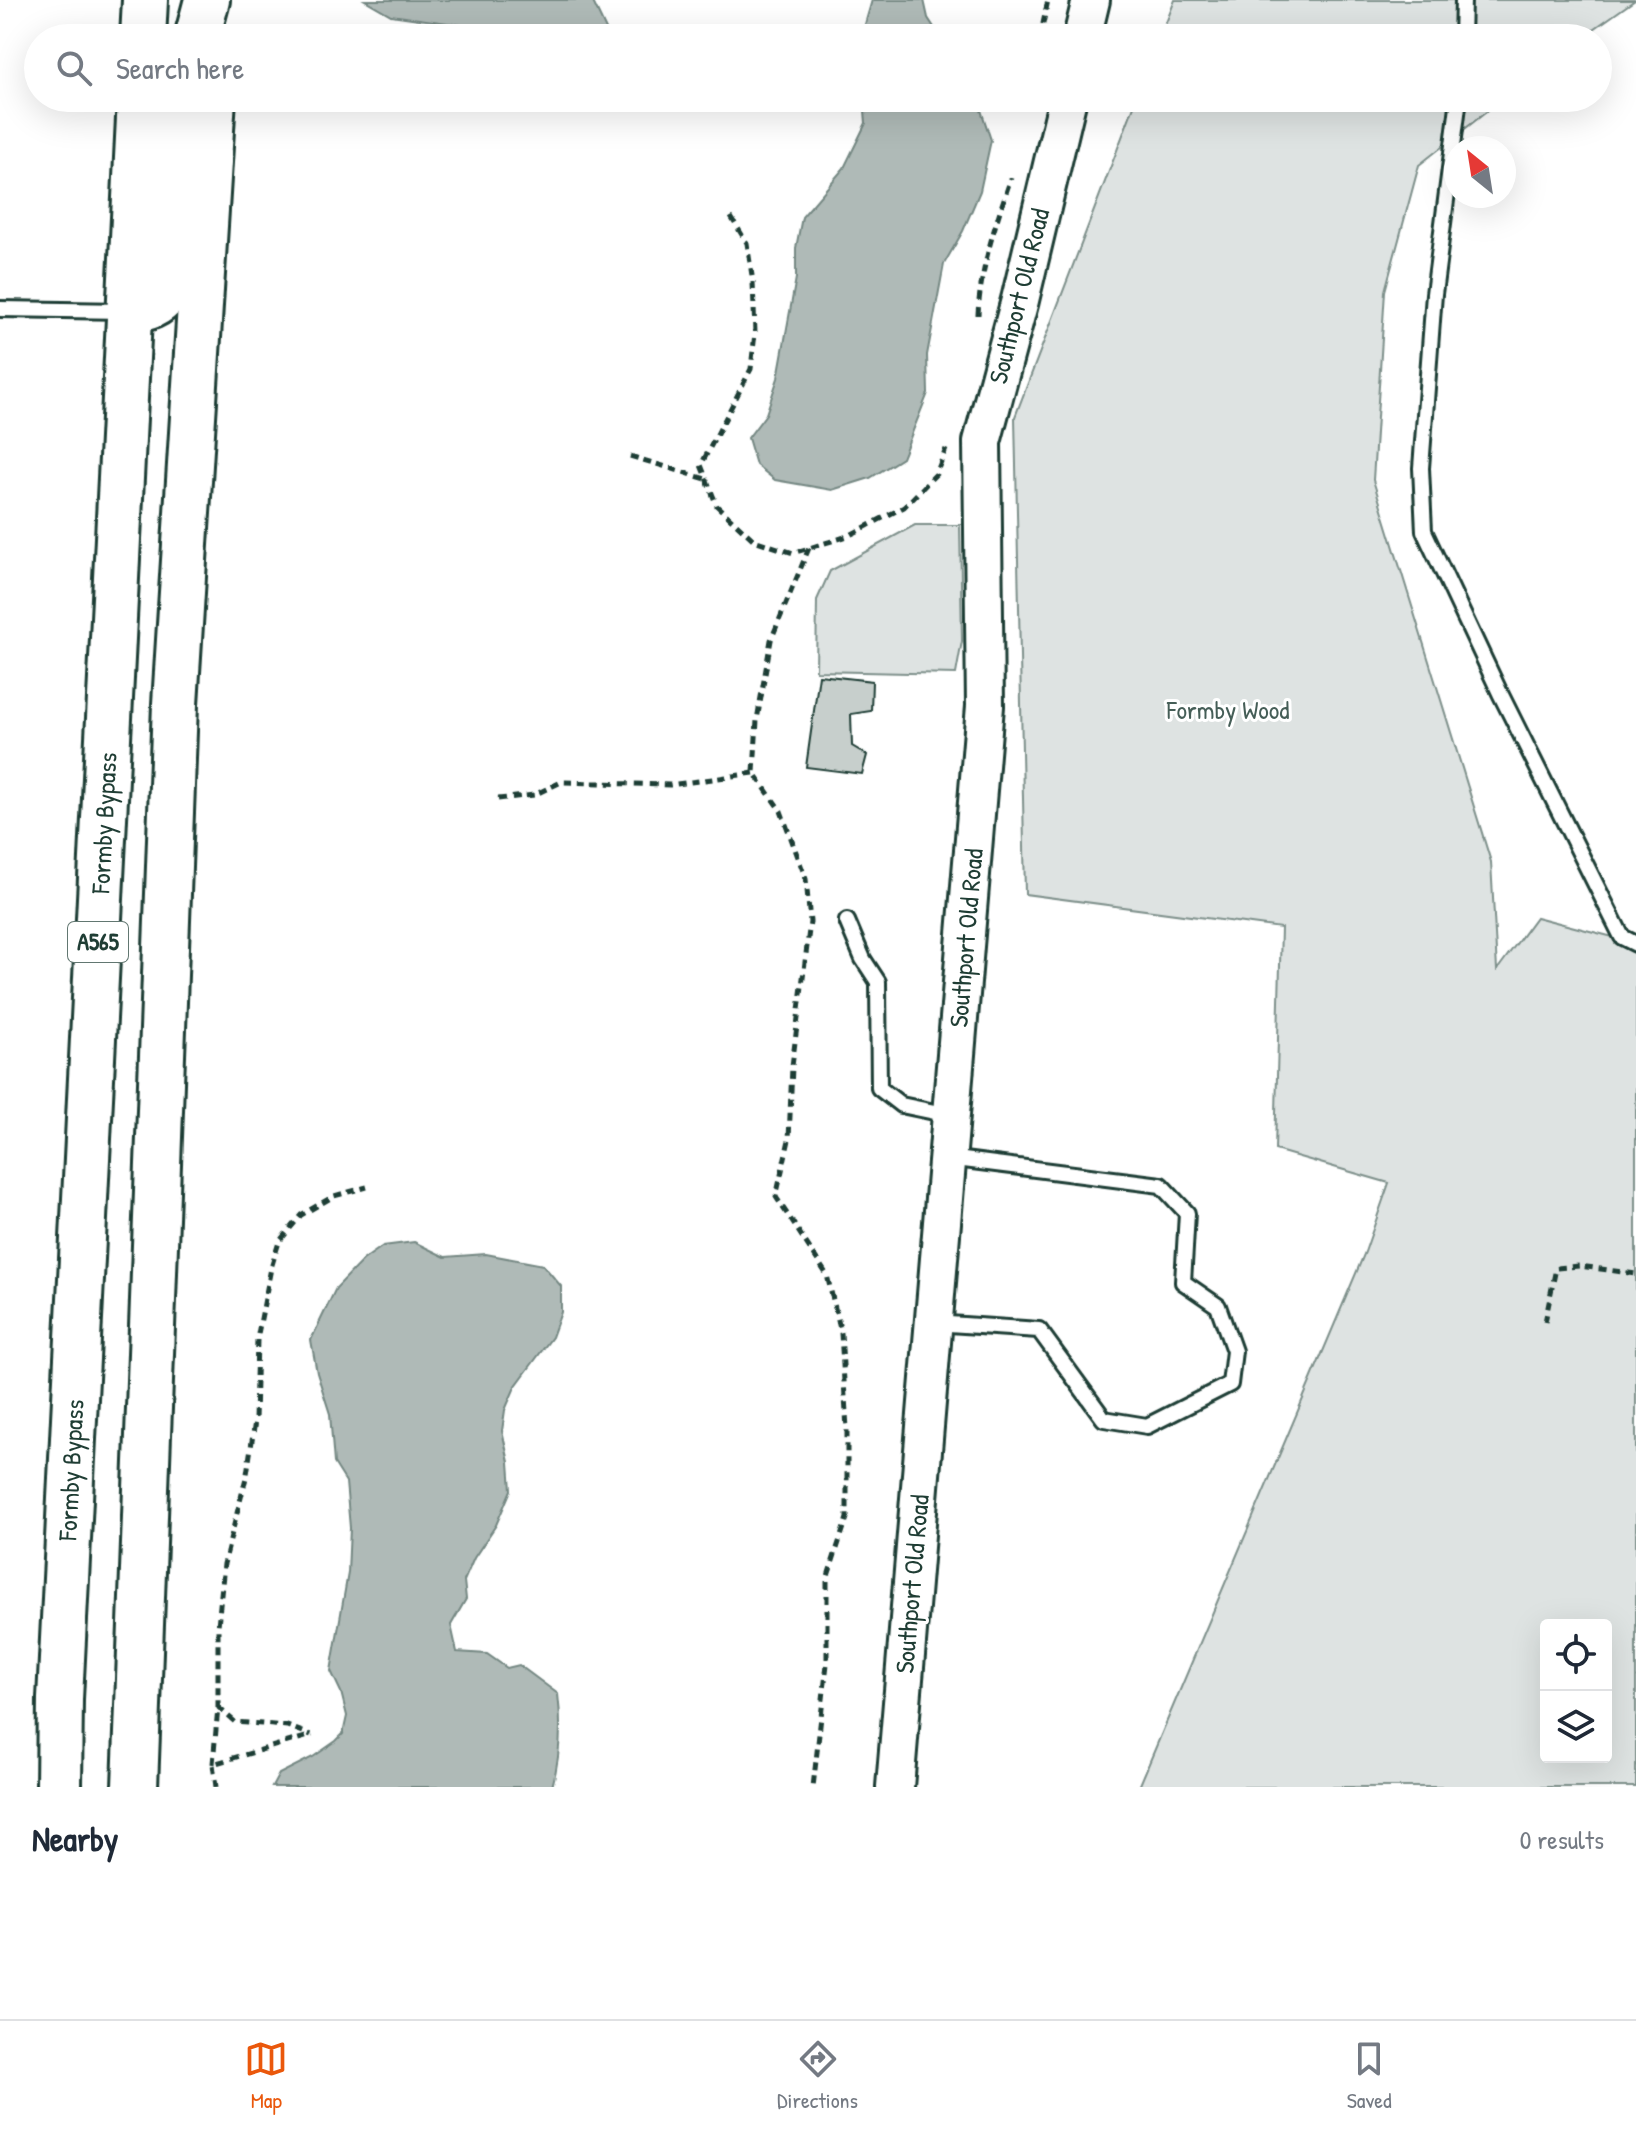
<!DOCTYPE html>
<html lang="en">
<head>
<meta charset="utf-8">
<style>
  body { margin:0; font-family:"Patrick Hand",sans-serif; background:#f2f2f3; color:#1f2937 }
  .controls { position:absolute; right:24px; bottom:24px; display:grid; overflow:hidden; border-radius:8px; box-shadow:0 8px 32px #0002 }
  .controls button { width:72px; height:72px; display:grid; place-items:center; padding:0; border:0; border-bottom:2px solid #e0e1e3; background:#fff; color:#1f2937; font:40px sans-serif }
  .compass { position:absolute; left:1444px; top:136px; width:72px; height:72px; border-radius:50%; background:#fff; box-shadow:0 8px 32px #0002; rotate:330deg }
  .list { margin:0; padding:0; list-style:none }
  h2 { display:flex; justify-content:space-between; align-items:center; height:104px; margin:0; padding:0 32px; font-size:34px }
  h2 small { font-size:26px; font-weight:400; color:#747a83 }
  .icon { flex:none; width:44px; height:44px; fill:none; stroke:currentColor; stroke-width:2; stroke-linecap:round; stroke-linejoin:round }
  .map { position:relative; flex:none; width:1636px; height:1787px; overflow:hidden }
  .search { position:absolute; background:#fff; box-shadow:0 8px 32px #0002; left:24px; right:24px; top:24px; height:88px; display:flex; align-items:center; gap:20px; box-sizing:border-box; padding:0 28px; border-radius:44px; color:#747a83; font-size:30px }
  .sheet { height:232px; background:#fff }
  nav { display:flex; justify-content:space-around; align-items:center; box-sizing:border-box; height:112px; border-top:2px solid #e0e1e3; background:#fff; font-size:22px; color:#747a83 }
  nav a { display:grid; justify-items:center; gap:4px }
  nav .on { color:#ea580c }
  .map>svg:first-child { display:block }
</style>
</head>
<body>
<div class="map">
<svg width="1636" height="1787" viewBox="0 0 1636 1787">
  <rect width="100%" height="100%" fill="#fff"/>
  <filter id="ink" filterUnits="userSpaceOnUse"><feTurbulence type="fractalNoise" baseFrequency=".0125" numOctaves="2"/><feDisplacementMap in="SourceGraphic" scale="16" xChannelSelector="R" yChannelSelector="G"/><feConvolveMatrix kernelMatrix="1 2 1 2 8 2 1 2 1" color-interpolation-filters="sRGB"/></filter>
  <g filter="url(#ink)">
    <!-- green -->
    <g fill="#dee3e2" stroke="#7e908b" stroke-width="2" fill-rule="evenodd">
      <path d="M1175,0h460l-54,38h-421z"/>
      <path d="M1137,98h367l-85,67 -34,126 -12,189 118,382 6,108 39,-53 100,26v844h-497l226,-535 24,-69 -114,-33 6,-222 -256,-34 -10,-477zM1546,1625h60v132h-60z"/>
      <path d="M915,525h45l2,116 -6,33 -140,-3 1,-71 13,-29z"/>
    </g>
    <!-- water -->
    <g fill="#afbab7" stroke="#758883" stroke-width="2">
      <path d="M365,0h227l18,38h-124l-11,-11 -84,-12z"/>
      <path d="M872,0h52l4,18 13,20h-80z"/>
      <path d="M864,98h113l14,42 -11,51 -17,40 -19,33 -17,91 1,38 -26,65 -32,20 -38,12 -57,-10 -19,-15 -8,-27 18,-24 12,-36 18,-100v-30l6,-31 42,-49 22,-45z"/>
      <path d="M414,1242l31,15 41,-3 57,11 18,21v26l-9,25 -37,50 -10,23 -3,21 7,31 2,28 -15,35 -22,33 -10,23 2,18 -15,26 6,27 30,2 20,14 12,-3 39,29c4,31 2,63 -6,93h-280l7,-13 34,-17 23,-16 7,-7 4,-18 -6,-24 -10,-21 17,-98 2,-45 -4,-46 -12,-19 -4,-49 -13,-41 -6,-33 25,-52 27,-28 20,-14z"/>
    </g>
    <!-- building -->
    <path fill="#c7cfcc" stroke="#1f3d34" stroke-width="2" d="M819,675l53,6 -1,30 -20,3 1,32 15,9 -5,19 -56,-7z"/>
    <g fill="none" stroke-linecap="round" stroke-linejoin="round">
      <defs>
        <g id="lane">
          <path d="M1462,38l1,-38"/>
          <path d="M1459,98l-25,196 -13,174 3,63 76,162 122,244 14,7"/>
          <path d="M0,309l125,2"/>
          <path d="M847,921l16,38 15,23 1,106 22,17 48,10"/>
          <path d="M934,1323l105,7 65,89 43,7 83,-42 4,-33 -16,-45 -35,-24 4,-69 -26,-28 -213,-27"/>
        </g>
        <g id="secondary">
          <path d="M1082,38l9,-38"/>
          <path d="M895,1787l90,-1081 -3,-264 38,-142 48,-202"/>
        </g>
        <g id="highway">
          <path d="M143,38l2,-38"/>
          <path d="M197,38l10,-38"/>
          <path d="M129,311c18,-2 28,-5 39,-19l13,-194"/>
          <path d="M59,1787l1,-88 80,-1601"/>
          <path d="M135,1787l40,-1083 38,-606"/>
        </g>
      </defs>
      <!-- lane casing -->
      <use href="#lane" stroke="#1f3d34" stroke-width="20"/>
      <!-- secondary casing -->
      <use href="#secondary" stroke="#1f3d34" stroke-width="42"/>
      <!-- highway casing -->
      <use href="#highway" stroke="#1f3d34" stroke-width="50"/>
      <!-- path -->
      <g stroke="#1f3d34" stroke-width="5" stroke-dasharray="8 6" stroke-linecap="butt">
        <path d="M1040,38l8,-38"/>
        <path d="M731,217l16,26 6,39 2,51 -4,36 -50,96 16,41 37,34 39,13 55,-17 56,-29 32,-33 10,-25"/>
        <path d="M978,315c2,-46 18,-93 33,-137"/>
        <path d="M630,456l76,23"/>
        <path d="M809,548l-38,92 -14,80 -3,53 27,38 25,68 4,43 -18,144 -3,74 -13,57 51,78 14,58 6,96v89l-20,61v85l-14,123"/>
        <path d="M498,799l36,-4 27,-13 109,3 84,-12"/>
        <path d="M1545,1322l11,-54 24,-2 56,8"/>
        <path d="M218,1707l17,15 52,4 24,9"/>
        <path d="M213,1764l5,-57v-81l6,-62 23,-90 8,-53 2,-82 14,-71 8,-26 22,-27 33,-19 33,-9"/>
        <path d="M216,1787l-3,-23 99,-29"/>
      </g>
      <!-- lane -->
      <use href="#lane" stroke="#fff" stroke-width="14"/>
      <!-- secondary -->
      <use href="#secondary" stroke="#fff" stroke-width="36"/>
      <!-- highway -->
      <use href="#highway" stroke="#fff" stroke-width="44"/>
    </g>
  </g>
  <g text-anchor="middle" stroke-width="6" stroke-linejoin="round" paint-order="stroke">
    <!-- shield labels -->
    <rect fill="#fff" stroke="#627771" stroke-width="2" x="68" y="922" width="60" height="40" rx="6"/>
    <g font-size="24" font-weight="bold" fill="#1f3d34">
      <text x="98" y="950">A565</text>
    </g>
    <!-- street labels -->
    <g font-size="26" fill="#1f3d34" stroke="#fff">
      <text transform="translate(1019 296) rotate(-76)" y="9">Southport Old Road</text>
      <text transform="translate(104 823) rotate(-87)" y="9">Formby Bypass</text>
      <text transform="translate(966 938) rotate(-85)" y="9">Southport Old Road</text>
      <text transform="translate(71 1470) rotate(-87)" y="9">Formby Bypass</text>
      <text transform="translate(912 1584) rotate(-85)" y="9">Southport Old Road</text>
    </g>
    <!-- park labels -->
    <g font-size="26" fill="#455e57" stroke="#fff">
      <text x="1228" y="719">Formby Wood</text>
    </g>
  </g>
</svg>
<div class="controls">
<button><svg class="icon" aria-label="locate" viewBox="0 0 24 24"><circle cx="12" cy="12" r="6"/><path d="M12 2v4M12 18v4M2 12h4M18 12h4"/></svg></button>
<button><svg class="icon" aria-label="layers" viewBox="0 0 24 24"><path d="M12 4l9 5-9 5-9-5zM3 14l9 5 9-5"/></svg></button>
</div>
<svg class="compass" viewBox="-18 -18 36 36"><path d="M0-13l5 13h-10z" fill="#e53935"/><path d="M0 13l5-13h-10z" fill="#747a83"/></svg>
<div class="search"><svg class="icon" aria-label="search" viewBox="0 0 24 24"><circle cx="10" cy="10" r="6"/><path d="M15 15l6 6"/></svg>Search here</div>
</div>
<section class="sheet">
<h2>Nearby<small>0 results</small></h2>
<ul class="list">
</ul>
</section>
<nav>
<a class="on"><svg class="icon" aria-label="map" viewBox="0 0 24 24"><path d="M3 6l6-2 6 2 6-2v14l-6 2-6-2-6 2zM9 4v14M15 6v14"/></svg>Map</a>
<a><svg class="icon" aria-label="directions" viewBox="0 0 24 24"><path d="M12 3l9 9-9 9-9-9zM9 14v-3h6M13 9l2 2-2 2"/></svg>Directions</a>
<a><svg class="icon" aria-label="saved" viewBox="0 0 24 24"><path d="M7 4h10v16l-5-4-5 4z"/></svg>Saved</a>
</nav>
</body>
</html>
